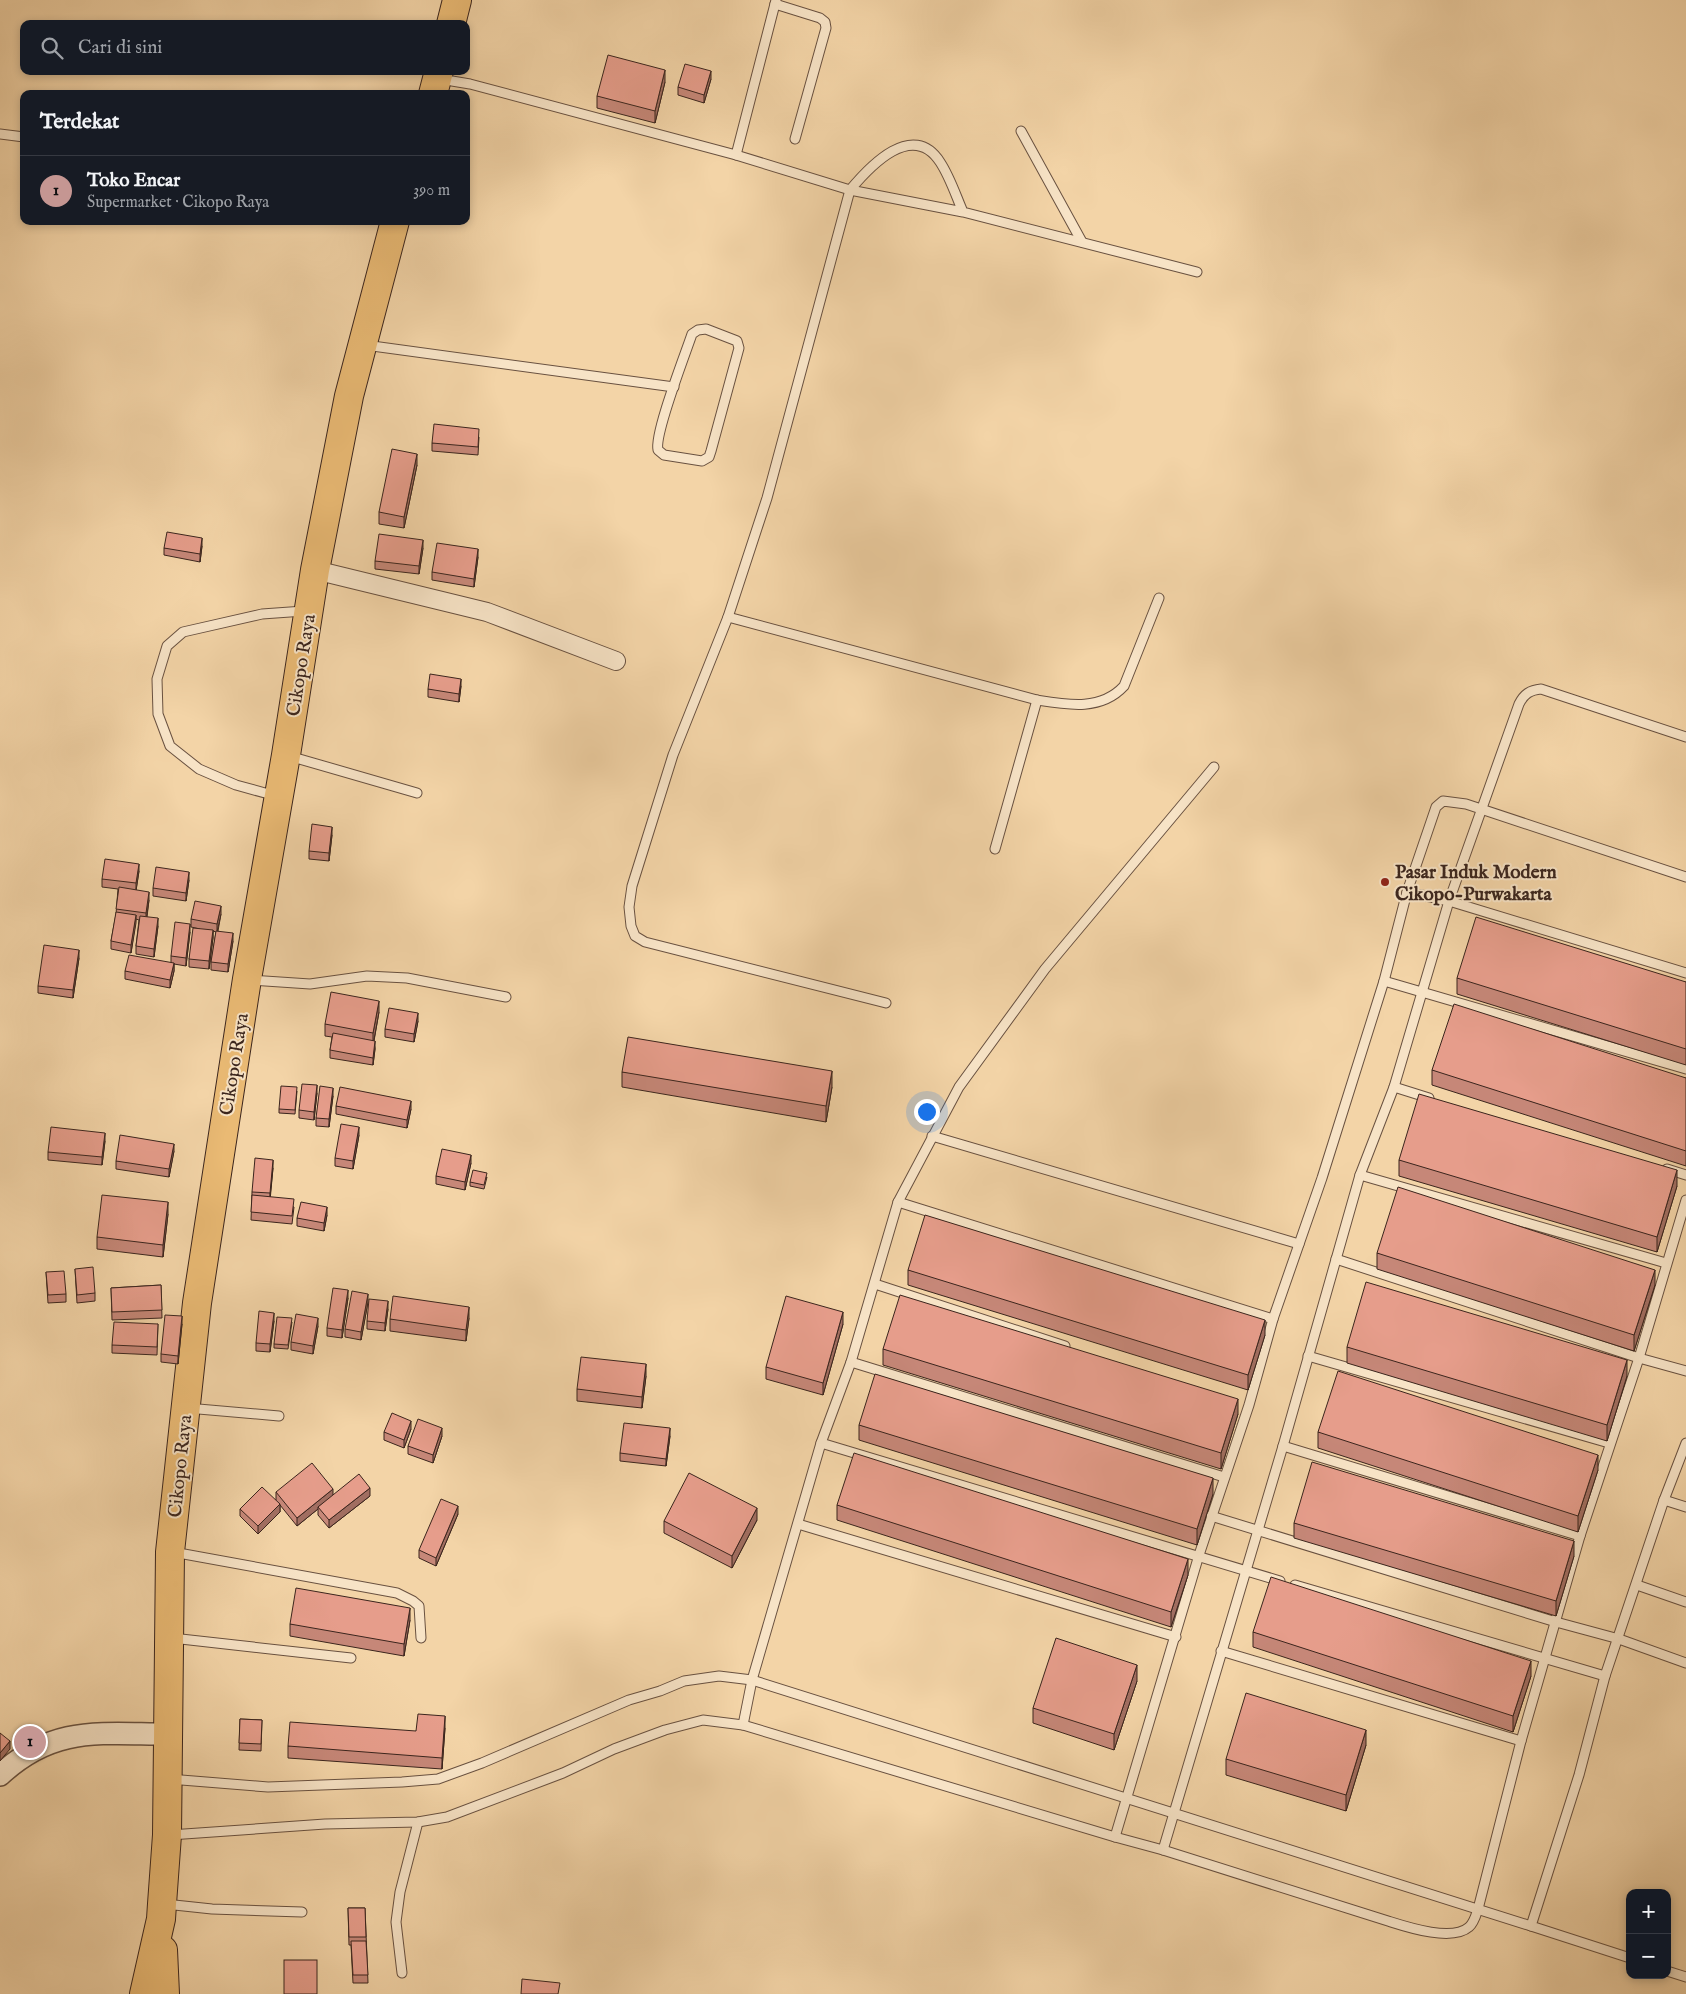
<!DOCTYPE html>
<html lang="id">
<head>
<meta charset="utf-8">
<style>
  body { margin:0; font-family:"IM FELL English",serif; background:#20242c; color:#f1f3f6 }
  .controls { position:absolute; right:15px; bottom:15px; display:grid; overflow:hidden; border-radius:10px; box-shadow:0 2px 8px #0003 }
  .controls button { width:45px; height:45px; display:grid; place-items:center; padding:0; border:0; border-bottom:1px solid #363941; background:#171b24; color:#f1f3f6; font:25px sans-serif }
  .you { position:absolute; left:926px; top:1111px; width:18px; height:18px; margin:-12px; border:4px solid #fff; border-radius:50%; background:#1a73e8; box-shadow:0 0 0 8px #1a73e833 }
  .badge { display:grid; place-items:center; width:32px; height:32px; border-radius:50%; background:#c59692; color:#111; font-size:16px; font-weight:700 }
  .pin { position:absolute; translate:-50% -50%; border:2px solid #fff; box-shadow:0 1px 5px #0006 }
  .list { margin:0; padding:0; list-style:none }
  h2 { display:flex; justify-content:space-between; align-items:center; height:65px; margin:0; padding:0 20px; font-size:21px }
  h2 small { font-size:16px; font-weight:400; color:#9ea1a6 }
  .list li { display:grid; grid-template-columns:32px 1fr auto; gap:15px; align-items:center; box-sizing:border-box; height:70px; padding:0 20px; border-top:1px solid #363941 }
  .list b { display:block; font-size:19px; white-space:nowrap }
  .list p { margin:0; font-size:16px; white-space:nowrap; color:#9ea1a6 }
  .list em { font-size:16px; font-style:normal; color:#9ea1a6 }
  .icon { flex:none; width:28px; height:28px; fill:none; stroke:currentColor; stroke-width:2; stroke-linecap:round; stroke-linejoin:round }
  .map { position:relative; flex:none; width:1686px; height:1994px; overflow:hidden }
  .search { position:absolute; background:#171b24; box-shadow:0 2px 8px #0003; left:20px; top:20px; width:450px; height:55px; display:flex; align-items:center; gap:12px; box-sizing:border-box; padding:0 18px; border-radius:10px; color:#9ea1a6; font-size:19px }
  .panel { position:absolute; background:#171b24; box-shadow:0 2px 8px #0003; left:20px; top:90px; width:450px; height:135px; border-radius:10px }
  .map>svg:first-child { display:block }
</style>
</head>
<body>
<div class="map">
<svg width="1686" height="1994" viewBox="0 0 1686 1994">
  <rect width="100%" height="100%" fill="#f3d4a7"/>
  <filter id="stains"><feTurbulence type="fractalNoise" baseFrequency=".004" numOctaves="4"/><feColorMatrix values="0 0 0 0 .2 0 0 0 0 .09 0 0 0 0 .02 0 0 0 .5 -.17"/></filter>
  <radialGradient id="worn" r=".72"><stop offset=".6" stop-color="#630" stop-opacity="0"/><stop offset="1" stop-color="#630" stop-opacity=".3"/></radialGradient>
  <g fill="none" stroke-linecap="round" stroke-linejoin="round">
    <defs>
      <g id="service">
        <path d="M775,4l45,14 5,4 1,6 -31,111"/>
        <path d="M440,79l30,5 266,71 114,35 -83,308 -39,119 -55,138 -41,131 -3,21 2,19 4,10 10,6 241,61"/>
        <path d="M1021,131l61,111"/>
        <path d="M0,134l24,3"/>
        <path d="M736,155l40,-155"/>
        <path d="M963,212c-7,-16 -13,-35 -23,-50 -27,-42 -70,4 -90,28l113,22 234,60"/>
        <path d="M706,329l31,12 2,7 -28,103 -2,6 -7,4 -38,-6 -6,-5c-4,-16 27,-95 34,-116l6,-4z"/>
        <path d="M365,345l309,42"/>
        <path d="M728,617l309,83c31,5 64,11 87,-14l35,-88"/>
        <path d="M289,756l128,37"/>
        <path d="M276,796l-40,-11 -37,-16 -29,-23 -12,-32 -1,-35 10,-33 16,-14 79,-18 42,-3"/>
        <path d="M995,849l42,-149"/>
        <path d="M1407,892l42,9 237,72"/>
        <path d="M249,980l61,4 57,-8 40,2 99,19"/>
        <path d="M1384,981l302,88"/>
        <path d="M1394,1087l35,11"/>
        <path d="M932,1136l367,108"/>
        <path d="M1667,1169l19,6"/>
        <path d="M1360,1175l306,88"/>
        <path d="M898,1202l375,117"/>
        <path d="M1336,1259l303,99 47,13"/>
        <path d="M875,1284l190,62"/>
        <path d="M1308,1356l301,87"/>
        <path d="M851,1362l373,115"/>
        <path d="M187,1408l92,8"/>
        <path d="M821,1443l459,138"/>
        <path d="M1283,1446l297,90"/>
        <path d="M1664,1500l22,7"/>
        <path d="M1211,1516l345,106 63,17 67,24"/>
        <path d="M798,1524l378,113"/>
        <path d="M173,1552l224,41 16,8 6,5 2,32"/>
        <path d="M1295,1585l310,91"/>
        <path d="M1637,1585l49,17"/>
        <path d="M172,1638l179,20"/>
        <path d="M1221,1651l300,90"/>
        <path d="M743,1725l9,-45 69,-237 30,-81 47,-160 61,-115 86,-118 169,-202"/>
        <path d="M169,1779l99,8 134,-5 36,-3 44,-16 147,-63 31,-9 24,-10 35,-5 33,4 779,246"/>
        <path d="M170,1835l155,-11 93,-2 29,-5 116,-44 51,-24 51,-19 38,-10 40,5 372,112 48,13 225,71c19,6 64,21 81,6 5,-4 7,-12 9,-18l43,-168 59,-205 59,-178 47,-158"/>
        <path d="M1115,1837l84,-282 50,-150 24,-86 49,-141 62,-197 23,-89 29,-85 7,-6 23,3 220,73"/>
        <path d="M1163,1850l120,-404 77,-271 34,-88 55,-186 70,-197c5,-10 11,-14 22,-15l145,48"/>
        <path d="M165,1904l47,5 90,3"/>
        <path d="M1630,1958l-99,-32 48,-151 26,-99 59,-176 22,-57"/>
        <path d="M1667,1971l19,6"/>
        <path d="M402,1973l-6,-51 4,-30 18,-70"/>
      </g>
      <path id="minor" d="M315,570l172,42 129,49"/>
      <path id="tertiary" d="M0,1775c54,-50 100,-41 168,-41"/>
      <g id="trunk">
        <path d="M451,24l6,-24"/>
        <path d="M433,94l6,-23"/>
        <path d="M163,1950l2,44"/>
        <path d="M144,1994l17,-75 1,-15 5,-69 3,-283 27,-249 50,-324 39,-224 29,-185 34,-174 46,-175"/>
      </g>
    </defs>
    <!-- service casing -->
    <use href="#service" stroke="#695140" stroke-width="11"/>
    <!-- minor casing -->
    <use href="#minor" stroke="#695140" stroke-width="20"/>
    <!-- tertiary casing -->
    <use href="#tertiary" stroke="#695140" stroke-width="24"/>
    <!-- trunk casing -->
    <use href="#trunk" stroke="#3b251d" stroke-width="30"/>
    <!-- service -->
    <use href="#service" stroke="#f7e3c6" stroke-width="9"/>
    <!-- minor -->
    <use href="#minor" stroke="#f7e3c6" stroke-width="18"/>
    <!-- tertiary -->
    <use href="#tertiary" stroke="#f7e3c6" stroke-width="21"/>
    <!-- trunk -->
    <use href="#trunk" stroke="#eaba74" stroke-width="28"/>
  </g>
  <!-- wall -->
  <g fill="#c68778" stroke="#3b251d">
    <path d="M711,79l-7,24 -26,-8v-8z"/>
    <path d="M665,82l-10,41 -58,-15v-12z"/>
    <path d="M479,437l-1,18 -46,-4v-8z"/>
    <path d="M417,465l-13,63 -25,-4v-12z"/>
    <path d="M202,546l-2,16 -36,-7v-7z"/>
    <path d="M423,548l-4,26 -44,-5v-8z"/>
    <path d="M478,557l-4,30 -42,-7v-8z"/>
    <path d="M461,686l-2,16 -31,-5v-8z"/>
    <path d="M332,835l-3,26 -20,-2v-8z"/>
    <path d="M139,871l-3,19 13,10 -2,17 11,9 -4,31 -18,-3v-8l3,-26 -3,-1 -5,34 -20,-4v-8l5,-27 2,-25 -16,-2v-8z"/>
    <path d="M189,880l-3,21 -33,-5v-8z"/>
    <path d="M221,914l-3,17 15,10 -5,31 -17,-2v-8l5,-30 -3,-1v7l-4,31 -20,-2v-8l11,-30 -9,-2v-8z"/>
    <path d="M190,932l-4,34 -12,-2v7l-4,17 -45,-9v-8l46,-8v-7z"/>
    <path d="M79,958l-6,40 -35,-5v-7z"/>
    <path d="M1457,978l229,4v83l-229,-71z"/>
    <path d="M379,1012l-5,29 1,8 -2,16 -43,-7v-8l2,-13 -7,-1v-12z"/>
    <path d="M418,1021l-4,21 -29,-5v-8z"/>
    <path d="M1432,1070l254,8v88l-254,-81z"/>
    <path d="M622,1072l210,15 -6,35 -204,-35z"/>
    <path d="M297,1091l-2,23 -16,-1v-4z"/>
    <path d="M317,1093l-3,27 -15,-2v-8z"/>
    <path d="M333,1096l-4,31 -13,-1v-8z"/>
    <path d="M336,1106l75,3 -4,19 -71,-14z"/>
    <path d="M359,1135l-6,34 -18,-3v-8z"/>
    <path d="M105,1141l-3,24 -54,-5v-8z"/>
    <path d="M174,1151l-5,26 -53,-8v-8z"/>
    <path d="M1399,1160l278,26 -20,66 -258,-76z"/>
    <path d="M471,1163l-6,27 -29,-6v-8z"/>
    <path d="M273,1168l-3,29 24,10 -2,17 -41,-4 1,-28z"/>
    <path d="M487,1177l-3,12 -14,-3v-4z"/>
    <path d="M168,1214l-5,43 -66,-8v-12z"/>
    <path d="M327,1215l-3,16 -27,-5v-8z"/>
    <path d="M1377,1253l278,32 -21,66 -257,-82z"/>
    <path d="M75,1269l20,24v8l-18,2z"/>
    <path d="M908,1270l357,65 -17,55 -340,-105z"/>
    <path d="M46,1272l20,22v8l-18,1z"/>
    <path d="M161,1285l1,33 -50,2 -1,-32z"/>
    <path d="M348,1298l-6,40 -15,-2v-8z"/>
    <path d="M368,1302l-7,38 -16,-3v-8z"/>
    <path d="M388,1309l-3,22 -18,-2v-8z"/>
    <path d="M469,1318l-3,23 -76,-10v-12z"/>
    <path d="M274,1321l-4,31 -14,-1v-8z"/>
    <path d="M292,1322l-4,27 -14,-1v-4z"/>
    <path d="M158,1324l-1,31 -45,-2v-8z"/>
    <path d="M182,1324l-4,40 -17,-2v-8z"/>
    <path d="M843,1324l-20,71 -57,-16v-12z"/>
    <path d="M318,1326l-5,28 -22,-4v-8z"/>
    <path d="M1347,1347l280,29 -20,65 -260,-78z"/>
    <path d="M883,1349l355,65 -17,55 -338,-104z"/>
    <path d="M646,1376l-4,32 -65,-7v-12z"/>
    <path d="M859,1425l354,69 -16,51 -338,-105z"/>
    <path d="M411,1429l-7,19 -20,-8v-8z"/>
    <path d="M1318,1432l280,38 -20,62 -260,-84z"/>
    <path d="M442,1436l-9,27 -25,-9v-8z"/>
    <path d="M670,1436l-4,30 -46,-5v-8z"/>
    <path d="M276,1492l57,3 37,1 -41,32 -11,-13v-6l-21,17 -17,-21v7l-22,22 -18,-18v-7l36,-9z"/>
    <path d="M837,1505l351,70 -17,52 -334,-107z"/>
    <path d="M458,1514l-22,52 -17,-8v-8z"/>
    <path d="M757,1520l-25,48 -68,-35v-12z"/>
    <path d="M1294,1523l280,33 -18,60 -262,-78z"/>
    <path d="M410,1620l-6,36 -114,-20v-12z"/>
    <path d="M1253,1632l278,44 -18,56 -260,-85z"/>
    <path d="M1137,1681l-23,69 -81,-27v-15z"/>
    <path d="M240,1719l22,1 -1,31 -22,-1z"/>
    <path d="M445,1728l-3,41 -154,-11v-12z"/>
    <path d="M1366,1745l-20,66 -120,-36v-16z"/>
    <path d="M348,1908h17l3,75h-15l-2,-38h-2z"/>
  </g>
  <!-- shaded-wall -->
  <g fill="#a16e61" stroke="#3b251d">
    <path d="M665,70v12l-10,41v-12z"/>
    <path d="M711,71v8l-7,24v-8z"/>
    <path d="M417,454v11l-13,63v-11z"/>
    <path d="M202,538v8l-2,16v-8z"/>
    <path d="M423,540v8l-4,26v-8z"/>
    <path d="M478,549v8l-4,30v-8z"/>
    <path d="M461,679v7l-2,16v-8z"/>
    <path d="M332,827v8l-3,26v-8z"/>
    <path d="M139,864v7l-3,20v-8z"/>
    <path d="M189,872v8l-3,21v-8z"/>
    <path d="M149,892v8l-3,21v-8z"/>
    <path d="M221,906v8l-4,18v-8z"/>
    <path d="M136,915v8l-5,30v-8z"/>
    <path d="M158,918v8l-4,31v-8z"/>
    <path d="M190,924v8l-4,34v-8z"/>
    <path d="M213,930v8l-4,31v-8z"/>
    <path d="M233,933v8l-5,31v-8z"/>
    <path d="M79,950v8l-6,40v-8z"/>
    <path d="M174,963v8l-4,17v-8z"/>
    <path d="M379,1001v11l-6,33v-12z"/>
    <path d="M418,1013v8l-4,21v-8z"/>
    <path d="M375,1041v8l-2,16v-7z"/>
    <path d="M832,1071v16l-6,35v-16z"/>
    <path d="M317,1085v8l-3,27v-8z"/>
    <path d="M333,1088v8l-4,31v-8z"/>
    <path d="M411,1101v8l-4,19v-8z"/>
    <path d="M359,1127v8l-6,34v-8z"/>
    <path d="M105,1133v8l-3,24v-8z"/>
    <path d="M174,1144v7l-5,26v-8z"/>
    <path d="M471,1155v8l-6,27v-8z"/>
    <path d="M273,1160v8l-3,33v-8z"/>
    <path d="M1677,1170v16l-20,66v-15z"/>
    <path d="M168,1202v12l-5,43v-12z"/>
    <path d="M327,1207v8l-3,16v-8z"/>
    <path d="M1655,1270v15l-21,66v-16z"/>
    <path d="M348,1290v8l-6,40v-8z"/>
    <path d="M368,1294v8l-7,38v-8z"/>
    <path d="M388,1301v8l-3,22v-8z"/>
    <path d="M469,1307v11l-3,23v-11z"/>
    <path d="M843,1312v12l-20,71v-12z"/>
    <path d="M274,1313v8l-4,31v-8z"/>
    <path d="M182,1316v8l-4,40v-8z"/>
    <path d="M318,1318v8l-5,28v-8z"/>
    <path d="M1265,1320v15l-17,55v-15z"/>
    <path d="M1627,1360v16l-20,65v-16z"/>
    <path d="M646,1364v12l-4,32v-11z"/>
    <path d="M1238,1399v15l-17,55v-16z"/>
    <path d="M411,1421v8l-7,19v-8z"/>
    <path d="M442,1428v8l-9,27v-8z"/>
    <path d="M670,1428v8l-4,30v-7z"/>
    <path d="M1598,1455v15l-20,62v-16z"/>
    <path d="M1213,1478v16l-16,51v-16z"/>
    <path d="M370,1488v8l-41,32v-8z"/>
    <path d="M333,1489v8l-15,10v2l-21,17v-8z"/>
    <path d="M280,1504v8l-22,22v-8z"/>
    <path d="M458,1506v8l-22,52v-8z"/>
    <path d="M757,1508v12l-25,48v-12z"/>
    <path d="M1574,1541v15l-18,60v-15z"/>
    <path d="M1188,1559v16l-17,52v-15z"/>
    <path d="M410,1608v12l-6,36v-12z"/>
    <path d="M1531,1661v15l-18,56v-16z"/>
    <path d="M1137,1665v16l-23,69v-16z"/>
    <path d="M445,1716v12l-3,41v-11z"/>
    <path d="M1366,1730v15l-20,66v-16z"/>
    <path d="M10,1741v8l-10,12v-8z"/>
  </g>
  <!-- building -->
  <g fill="#e69d8b" stroke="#3b251d">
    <path d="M608,55l57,15 -10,41 -58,-15z"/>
    <path d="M685,64l26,7 -7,24 -26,-8z"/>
    <path d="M434,424l45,5 -1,18 -46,-4z"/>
    <path d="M392,449l25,5 -13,63 -25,-5z"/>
    <path d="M167,532l35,6 -2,16 -36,-6z"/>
    <path d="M379,534l44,6 -4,26 -44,-5z"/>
    <path d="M437,543l41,6 -4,30 -42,-7z"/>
    <path d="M430,674l31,5 -2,15 -31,-5z"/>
    <path d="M312,824l20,3 -3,26 -20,-2z"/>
    <path d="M105,859l34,5 -3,19 -34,-4z"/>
    <path d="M156,867l33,5 -3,21 -33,-5z"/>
    <path d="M119,887l30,5 -3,21 -30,-4z"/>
    <path d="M195,901l26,5 -4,18 -26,-5z"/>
    <path d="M116,912l20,3 -5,30 -20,-4z"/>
    <path d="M140,916l18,2 -4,31 -18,-3z"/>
    <path d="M1476,917l210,65v67l-229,-71z"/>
    <path d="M175,922l15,2 -4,34 -15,-2z"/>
    <path d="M193,928l20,2 -4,31 -20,-2z"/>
    <path d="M216,931l17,2 -5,31 -17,-2z"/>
    <path d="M44,945l35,5 -6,40 -35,-4z"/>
    <path d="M129,955l45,8 -4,17 -45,-9z"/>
    <path d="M331,992l48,9 -6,32 -48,-9z"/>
    <path d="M1454,1004l232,74v73l-254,-81z"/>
    <path d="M389,1008l29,5 -4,21 -29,-5z"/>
    <path d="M333,1033l42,8 -2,17 -43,-8z"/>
    <path d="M628,1037l204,34 -6,35 -204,-34z"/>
    <path d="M302,1084l15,1 -3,27 -15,-2z"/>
    <path d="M281,1086l16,1 -2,23 -16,-1z"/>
    <path d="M320,1086l13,2 -4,31 -13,-1z"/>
    <path d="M340,1087l71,14 -4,19 -71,-14z"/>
    <path d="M1419,1094l258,76 -20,67 -258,-77z"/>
    <path d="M341,1124l18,3 -6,34 -18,-3z"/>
    <path d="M51,1127l54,6 -3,24 -54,-5z"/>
    <path d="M120,1135l54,9 -5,25 -53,-8z"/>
    <path d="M442,1149l29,6 -6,27 -29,-6z"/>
    <path d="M255,1158l18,2 -3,33 -18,-1z"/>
    <path d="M473,1170l14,3 -3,12 -14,-3z"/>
    <path d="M1398,1187l257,83 -21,65 -257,-82z"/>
    <path d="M102,1195l66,7 -5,43 -66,-8z"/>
    <path d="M252,1195l42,4 -2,17 -41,-4z"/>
    <path d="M301,1202l26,5 -3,16 -27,-5z"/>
    <path d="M925,1215l340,105 -17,55 -340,-105z"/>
    <path d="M93,1267l2,26 -18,2 -2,-26z"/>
    <path d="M64,1271l2,23 -18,1 -2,-23z"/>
    <path d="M1366,1282l261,78 -20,65 -260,-78z"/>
    <path d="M161,1285l1,25 -50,2 -1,-24z"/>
    <path d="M333,1288l15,2 -6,40 -15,-2z"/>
    <path d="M352,1291l16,3 -7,38 -16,-3z"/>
    <path d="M900,1295l338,104 -17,54 -338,-104z"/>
    <path d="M393,1296l76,11 -3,23 -76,-11z"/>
    <path d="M786,1296l57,16 -20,71 -57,-16z"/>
    <path d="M369,1299l19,2 -3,22 -18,-2z"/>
    <path d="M259,1311l15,2 -4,31 -14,-1z"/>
    <path d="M296,1314l22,4 -5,28 -22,-4z"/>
    <path d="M165,1315l17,1 -4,40 -17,-2z"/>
    <path d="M277,1317l15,1 -4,27 -14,-1z"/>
    <path d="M114,1322l44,2 -1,23 -45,-2z"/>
    <path d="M581,1357l65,7 -4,33 -65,-8z"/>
    <path d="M1338,1371l260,84 -20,61 -260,-84z"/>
    <path d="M875,1374l338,104 -16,51 -338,-104z"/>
    <path d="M392,1413l19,8 -7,19 -20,-8z"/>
    <path d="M418,1419l24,9 -9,27 -25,-9z"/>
    <path d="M624,1423l46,5 -4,31 -46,-6z"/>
    <path d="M854,1453l334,106 -17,53 -334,-107z"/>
    <path d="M1312,1462l262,79 -18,60 -262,-78z"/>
    <path d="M312,1463l21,26 -36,29 -21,-26z"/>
    <path d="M689,1473l68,35 -25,48 -68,-35z"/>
    <path d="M359,1474l11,14 -41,32 -11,-13z"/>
    <path d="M262,1487l18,17 -22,22 -18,-17z"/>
    <path d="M441,1499l17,7 -22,52 -17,-8z"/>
    <path d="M1271,1577l260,84 -18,55 -260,-84z"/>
    <path d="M296,1588l114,20 -6,36 -114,-20z"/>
    <path d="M1056,1638l81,27 -23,69 -81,-26z"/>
    <path d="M1246,1693l120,37 -20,65 -120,-36z"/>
    <path d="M418,1714l27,2 -3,42 -154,-12 2,-24 126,9z"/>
    <path d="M240,1719l22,1 -1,24 -22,-1z"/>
    <path d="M0,1733l10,8 -10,12z"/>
    <path d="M348,1908h17l1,29h-17z"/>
    <path d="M351,1941h15l2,34h-15z"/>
    <rect x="284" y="1960" width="33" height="34"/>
    <path d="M522,1979l38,4 -2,11h-37z"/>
  </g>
  <!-- markers -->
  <circle fill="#8f2418" stroke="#f7e3c6" stroke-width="2" cx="1385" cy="882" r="5"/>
  <g text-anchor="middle" stroke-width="4" stroke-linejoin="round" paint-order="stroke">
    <!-- street labels -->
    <g font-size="19" fill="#3b251d" stroke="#f7e3c6">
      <text transform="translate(300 665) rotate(-81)" y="7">Cikopo Raya</text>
      <text transform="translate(233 1064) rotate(-81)" y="7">Cikopo Raya</text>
      <text transform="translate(179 1466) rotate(-84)" y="7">Cikopo Raya</text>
    </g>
    <!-- poi labels -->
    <g font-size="19" font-weight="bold" fill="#3b251d" stroke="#f7e3c6" text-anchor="start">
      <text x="1395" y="878">Pasar Induk Modern<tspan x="1395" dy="22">Cikopo-Purwakarta</tspan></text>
    </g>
  </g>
  <rect width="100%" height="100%" filter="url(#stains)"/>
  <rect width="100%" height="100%" fill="url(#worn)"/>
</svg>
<div class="controls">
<button>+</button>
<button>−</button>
</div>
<div class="you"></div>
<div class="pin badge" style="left:30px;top:1742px">1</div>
<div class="search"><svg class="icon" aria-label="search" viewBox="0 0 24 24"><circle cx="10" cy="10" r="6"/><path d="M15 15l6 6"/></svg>Cari di sini</div>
<section class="panel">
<h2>Terdekat<small></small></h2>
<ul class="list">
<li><span class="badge">1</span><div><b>Toko Encar</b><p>Supermarket · Cikopo Raya</p></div><em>390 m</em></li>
</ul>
</section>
</div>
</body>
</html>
